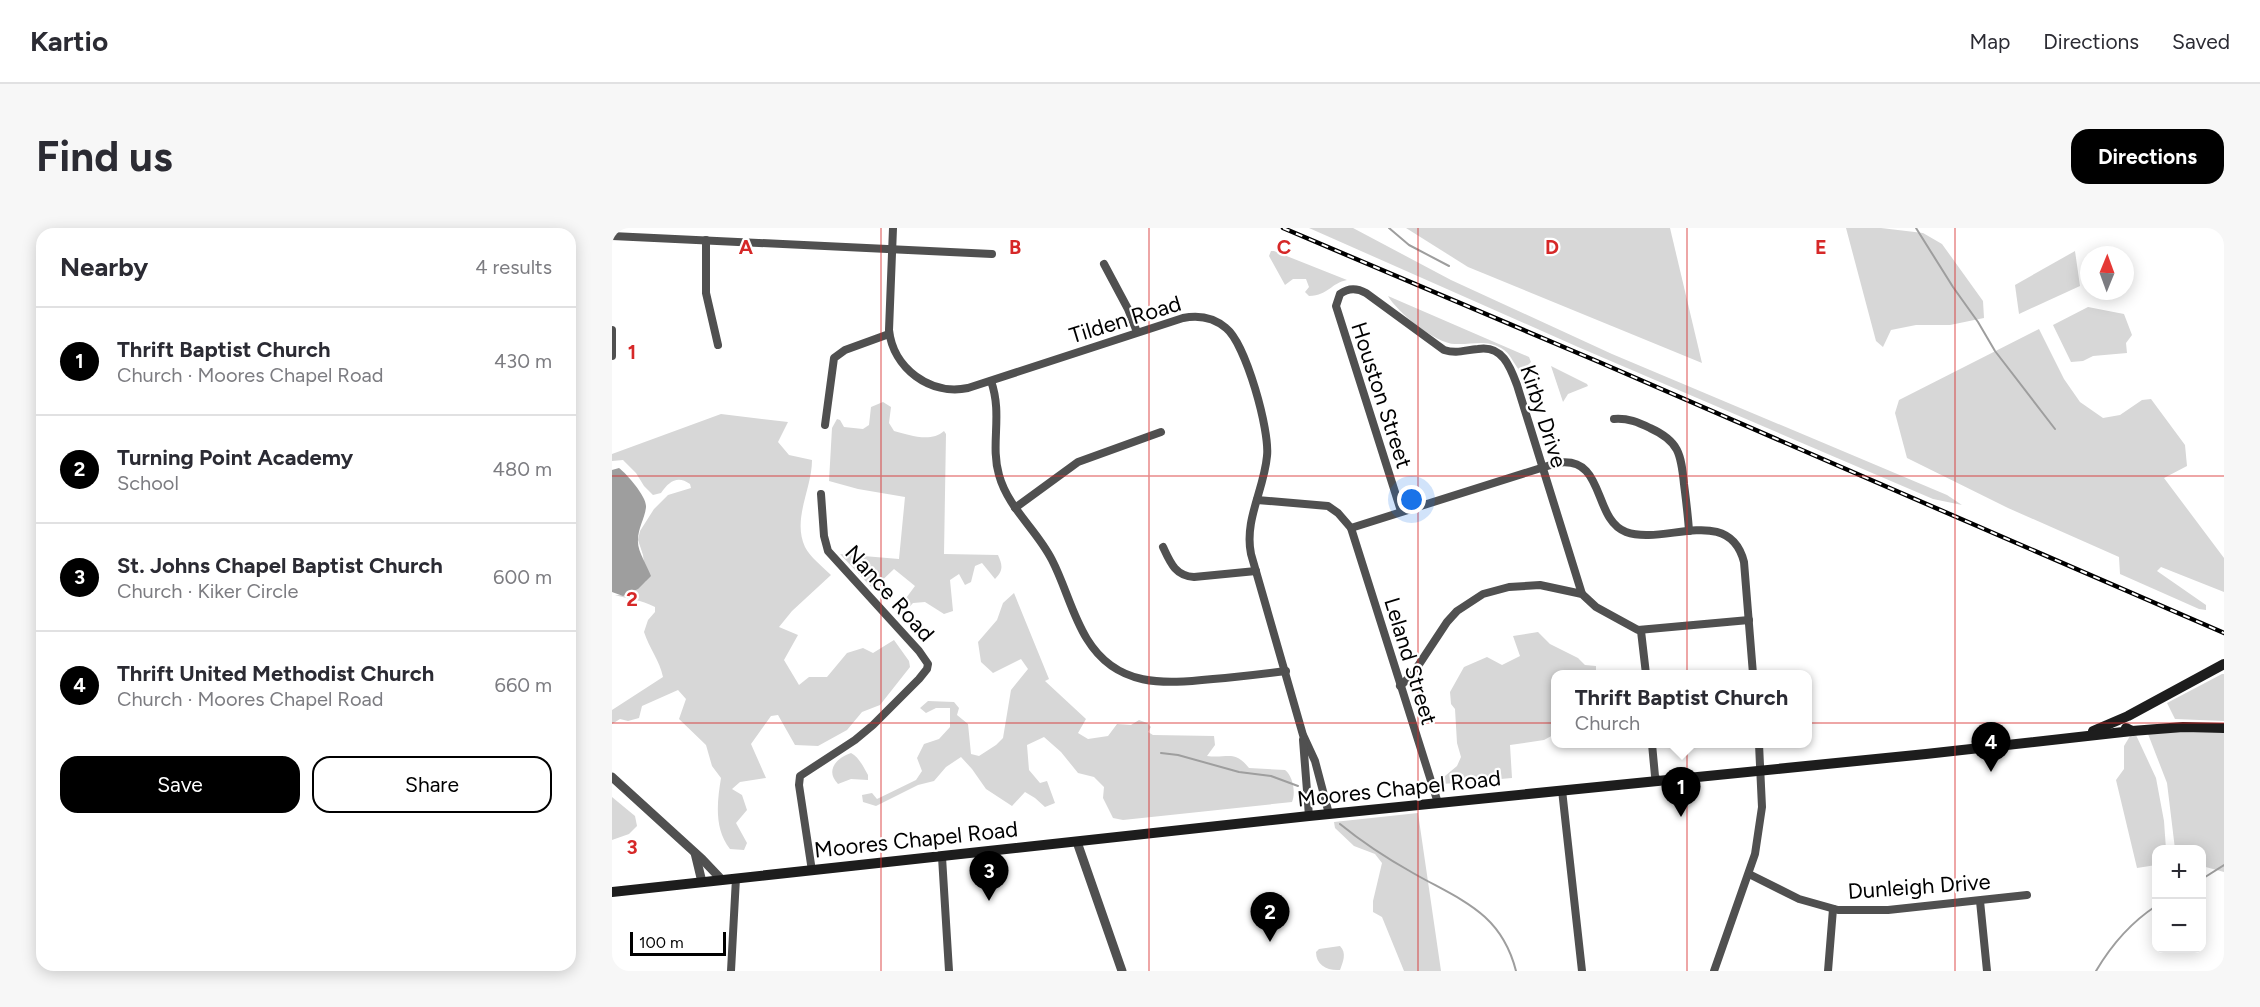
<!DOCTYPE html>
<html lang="en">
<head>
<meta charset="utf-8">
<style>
  body { margin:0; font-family:Figtree,sans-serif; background:#f7f7f7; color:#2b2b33 }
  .controls { position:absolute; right:18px; bottom:18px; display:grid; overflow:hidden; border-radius:12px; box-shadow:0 3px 15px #0003 }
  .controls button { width:54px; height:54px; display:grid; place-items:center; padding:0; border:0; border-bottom:2px solid #e1e1e2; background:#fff; color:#2b2b33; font:30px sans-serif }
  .compass { position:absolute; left:1468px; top:18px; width:54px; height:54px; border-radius:50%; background:#fff; box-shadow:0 3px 15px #0003; rotate:1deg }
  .scale { position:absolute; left:18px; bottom:15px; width:96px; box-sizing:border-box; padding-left:6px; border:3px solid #000; border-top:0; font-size:16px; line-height:21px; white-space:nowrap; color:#000; -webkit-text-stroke:4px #fff; paint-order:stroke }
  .you { position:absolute; left:800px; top:272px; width:21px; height:21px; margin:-15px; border:4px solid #fff; border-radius:50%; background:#1a73e8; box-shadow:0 0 0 9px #1a73e833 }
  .badge { display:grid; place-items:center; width:39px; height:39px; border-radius:50%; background:#000; color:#fff; font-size:20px; font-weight:700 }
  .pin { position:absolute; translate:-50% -50px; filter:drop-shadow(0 2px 3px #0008) }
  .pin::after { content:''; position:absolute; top:32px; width:21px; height:18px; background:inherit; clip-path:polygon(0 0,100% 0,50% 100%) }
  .popup { position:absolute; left:939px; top:442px; width:261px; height:78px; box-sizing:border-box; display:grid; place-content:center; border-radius:12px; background:#fff; filter:drop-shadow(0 2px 4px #0005); font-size:20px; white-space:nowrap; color:#7c7c81 }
  .popup b { font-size:22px; color:#2b2b33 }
  .popup::after { content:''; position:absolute; left:50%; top:100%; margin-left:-12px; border:12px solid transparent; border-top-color:#fff }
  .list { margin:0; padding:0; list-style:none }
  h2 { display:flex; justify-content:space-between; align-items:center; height:78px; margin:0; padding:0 24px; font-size:26px }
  h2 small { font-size:20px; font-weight:400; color:#7c7c81 }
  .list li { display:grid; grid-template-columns:39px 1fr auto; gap:18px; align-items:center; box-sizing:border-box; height:108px; padding:0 24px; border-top:2px solid #e1e1e2 }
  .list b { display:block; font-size:22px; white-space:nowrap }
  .list p { margin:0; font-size:20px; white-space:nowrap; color:#7c7c81 }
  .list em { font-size:20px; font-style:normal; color:#7c7c81 }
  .actions { display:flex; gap:12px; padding:18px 24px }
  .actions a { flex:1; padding:14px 0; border:2px solid #000; border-radius:18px; text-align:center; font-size:21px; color:#000 }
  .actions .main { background:#000; color:#fff }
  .map { position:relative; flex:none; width:1612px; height:743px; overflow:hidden; border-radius:18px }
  header { display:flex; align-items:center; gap:36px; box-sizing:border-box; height:84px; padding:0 30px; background:#fff; border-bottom:2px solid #e1e1e2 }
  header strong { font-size:28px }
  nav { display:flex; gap:33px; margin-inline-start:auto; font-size:21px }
  .intro { display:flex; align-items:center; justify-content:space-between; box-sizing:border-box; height:144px; padding:0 36px }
  h1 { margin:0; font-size:42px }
  .button { padding:15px 27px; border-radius:18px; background:#000; color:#fff; font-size:21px; font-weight:700 }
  main { display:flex; gap:36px; padding:0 36px }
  aside { flex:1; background:#fff; border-radius:18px; box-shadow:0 3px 15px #0003 }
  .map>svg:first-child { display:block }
</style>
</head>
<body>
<header>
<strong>Kartio</strong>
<nav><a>Map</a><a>Directions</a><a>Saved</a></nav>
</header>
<div class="intro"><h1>Find us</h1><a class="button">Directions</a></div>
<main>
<aside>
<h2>Nearby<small>4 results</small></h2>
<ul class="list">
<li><span class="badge">1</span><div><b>Thrift Baptist Church</b><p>Church · Moores Chapel Road</p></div><em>430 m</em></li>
<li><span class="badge">2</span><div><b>Turning Point Academy</b><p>School</p></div><em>480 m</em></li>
<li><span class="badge">3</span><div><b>St. Johns Chapel Baptist Church</b><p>Church · Kiker Circle</p></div><em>600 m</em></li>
<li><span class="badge">4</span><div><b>Thrift United Methodist Church</b><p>Church · Moores Chapel Road</p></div><em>660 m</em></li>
</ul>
<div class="actions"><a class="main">Save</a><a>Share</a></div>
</aside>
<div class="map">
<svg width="1612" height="743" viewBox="0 0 1612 743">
  <rect width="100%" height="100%" fill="#fff"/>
  <!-- green -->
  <g fill="#d7d7d7">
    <path d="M697,0h44l98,52 161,74 335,141 15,10 -29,-6 -355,-152z"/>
    <path d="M794,0h264l32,135 -234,-96z"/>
    <path d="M1234,0h35l42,5 19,11 41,57 1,17 -34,7h-34l-25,5 -8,17 -7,-6z"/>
    <path d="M659,23h3l73,29c-16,3 -18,15 -38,16l-4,-4 4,-5 -3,-8h-13l-8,6 -16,-29z"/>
    <path d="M1463,23l5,35 -61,28 -4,-29z"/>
    <path d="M776,68l141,61 2,5 -10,10c-8,-8 -10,-19 -20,-24 -16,-9 -29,-3 -46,-4 -19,0 -58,-32 -67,-48z"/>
    <path d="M1476,79l36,7 8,21 -6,8 1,10 -34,3 -10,5 -12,1 -18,-37z"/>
    <path d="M1427,101l25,50 16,23 23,16 17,-3 22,-15 9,-1 34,46 2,21 -23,12 60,80v34l-63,-25 -4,4 49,34v5l-7,-1 -79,-35 -1,-17 -111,-49 -101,-50 -12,-45 4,-13z"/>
    <path d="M939,138l36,18 1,2 -20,8 -5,8z"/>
    <path d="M271,174l8,5 -2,16 5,8c15,4 37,12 50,0l2,3 -2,120 54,1c5,11 5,16 -3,24l-13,-16 -7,3 -4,16 -6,3 -6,-11 -9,6 3,31 -9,3 -19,-12 -12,1 -10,11 -5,-5 17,-23 -21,-17 -21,20 -33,-35 59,5 6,-62 -47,-8 -29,-8 3,-53 5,-9 3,1 4,7 19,2 6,-4 2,-18z"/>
    <path d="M109,186l67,8 -10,20 11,13 23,5c0,29 -20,59 -7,87 5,10 18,20 26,28l-39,36 -13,16 19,8 -14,25 15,25 10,-8h18l20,-24 16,-5 10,5 21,-13 15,21 1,6 -30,38 -18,7 -15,18 -29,16 -23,-1 -17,-30 -7,1 -20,28 15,34 -26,4 -8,7 10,6 5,15 -11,13 11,20 -3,7 -14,-1c-16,-20 -13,-47 -9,-71l-9,-12 -6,-21 -27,-26 7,-20 -8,-9 -36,16 -3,12 -11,3 -8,-2 -8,5v-14l51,-33c-3,-16 -14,-29 -19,-45l4,-12 7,-8v-5c-15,-8 -25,-7 -40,-12h13l18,-14 -3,-26 -5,-15 2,-9 14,-22 14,-14 23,-7 -1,-4c-12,-9 -21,-3 -29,9l-8,2 -9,-9 -8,-13 -13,-13 -11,1v-7z"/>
    <path d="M402,365l35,86 -4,2 41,38 -8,14 10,6 20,-3 9,-12 14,1 8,-5 8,3 4,4 -3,5 5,3 61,1 1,9 -8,11c20,3 27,-7 42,12l36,2c8,6 11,23 7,32l-169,18 -10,-2 -10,-20 1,-11 -10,-10 -16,-4 -17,-21 -17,-15 -17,8 2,25 11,13 7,-2 8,22 -10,4 -10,-9 -10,-6 -13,14 -26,-17 -14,-20 -11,-12 -15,10 -12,14 -16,4 -42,21 -13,-4 -1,-7 10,-2 5,6 39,-19 6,-9 -5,-13 7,-14 15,-5 11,-12v-19h-14l-10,5 -6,-5 8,-7 26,1 5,6 -2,7 11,9 3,30 8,2 17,-11 7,-7 8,-48 17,-21 -7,-10 -28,14 -12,-11 -3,-20 19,-22 6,-17z"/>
    <path d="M926,404l12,12 28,14 7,7 11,1v4l-24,4h-17v60l-11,6 -34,5 2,33 -69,6 2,-8 12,-10 4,-9 -4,-14 -2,-34 -4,-5 -1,-12 14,-25 23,-10 15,8 18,-9 -7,-20z"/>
    <path d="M1610,446h2v47l-49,-2 -8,-16z"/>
    <path d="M1563,504l49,1v139l-22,-6v-16l-27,-1 -8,-66 -19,-49z"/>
    <path d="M1524,507l20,43 8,43 2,28 -10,1v15l-19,3 -21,-88 8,-11v-23l6,-10z"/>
    <path d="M239,525c8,4 13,15 17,22v5l-17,-1 -13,5c-13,-13 -2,-26 13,-31z"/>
    <path d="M0,569l23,19 2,10 -8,8 -17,6z"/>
    <path d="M806,585l23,158h-37l-22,-54 -9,-5v-11l9,-38 -7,-9 -21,-8 -19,-18 -1,-6z"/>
    <path d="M728,718c7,7 3,16 0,24 -13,1 -24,-5 -24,-18l3,-3z"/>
  </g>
  <!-- water -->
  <path fill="#9e9e9e" d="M7,240c8,6 28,29 27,39 -1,11 -8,21 -8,33 -1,11 9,25 13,36l-13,13 -15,7 -11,-4v-122z"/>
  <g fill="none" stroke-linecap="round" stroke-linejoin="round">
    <!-- stream -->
    <g stroke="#9e9e9e" stroke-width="2">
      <path d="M777,0l20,17 40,21"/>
      <path d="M1304,0l37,59 25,35 17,29 60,78"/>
      <path d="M549,525l17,2 61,17 32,4 27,10"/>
      <path d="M728,596c22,18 48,35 73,49 47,27 88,39 103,98"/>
      <path d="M1590,651l22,-14"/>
      <path d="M1484,743c16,-27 34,-48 60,-65"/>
    </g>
    <!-- minor -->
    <g stroke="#505050" stroke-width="8">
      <path d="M281,0l-4,102c4,38 41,66 79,58l215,-70c15,-3 30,-1 43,10 20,16 44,103 41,128 -3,34 -23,64 -16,98l52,181 12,26 14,53"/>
      <path d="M0,8l380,18"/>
      <path d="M94,12v53l12,52"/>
      <path d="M492,36l24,45 9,23"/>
      <path d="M0,102v26"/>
      <path d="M379,153c12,34 -1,63 8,94 9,33 38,55 53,85 13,25 20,55 35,79 30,49 77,45 126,40 24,-2 49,-5 73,-8"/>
      <path d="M1002,191c14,-1 24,3 36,9 29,13 31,26 34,56 2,16 4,31 5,47"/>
      <path d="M213,197l9,-67 11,-8 44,-16"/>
      <path d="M645,272l71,6 10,7 13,15 87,275"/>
      <path d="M403,280l63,-46 83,-30"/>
      <path d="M789,283l-65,-205 4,-12c8,-6 17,-6 26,-1l78,57c13,4 21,0 34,-1 24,-4 32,17 39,36l65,209"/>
      <path d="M739,300l206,-65c49,-8 35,56 69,69 38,14 103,-28 118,30l9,112"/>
      <path d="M551,319c7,15 12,29 31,30l62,-6"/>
      <path d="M1029,403l5,43"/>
      <path d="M788,458l12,-11 35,-53 10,-11 26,-17 26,-7 31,-2 42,9 14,13 42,23 111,-10"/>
      <path d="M691,512l6,76"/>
      <path d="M1040,516l3,32 3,5"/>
      <path d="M950,562l20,181"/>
      <path d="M330,629l7,114"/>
      <path d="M200,643l-13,-86 1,-9 55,-36 18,-15 46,-46 8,-10 1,-5 -9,-13 -91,-100 -4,-15 -3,-42"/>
      <path d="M1137,646l50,25 39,11h50l139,-15"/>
      <path d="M1368,673l7,70"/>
      <path d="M119,743l5,-93"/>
      <path d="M1102,743l41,-117 7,-47 -3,-63"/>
      <path d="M1216,743l5,-62"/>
    </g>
    <!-- tertiary -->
    <g stroke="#505050" stroke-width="9">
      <path d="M0,549l90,82 19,20"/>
      <path d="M465,614l45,129"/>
      <path d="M83,625l7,29"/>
    </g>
    <!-- secondary -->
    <g stroke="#1d1d1d" stroke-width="10">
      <path d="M1514,500l6,3 51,-4 41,1"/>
      <path d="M1481,503l35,-15 96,-52"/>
      <path d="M0,664l697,-76 617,-62 206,-23"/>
    </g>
    <defs>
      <path id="rail" d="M671,0l316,134 625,271"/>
    </defs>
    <!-- rail casing -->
    <use href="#rail" stroke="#000" stroke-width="4.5"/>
    <!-- rail -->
    <use href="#rail" stroke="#fff" stroke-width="2" stroke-dasharray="7" stroke-linecap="butt"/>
  </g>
  <!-- grid -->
  <path fill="none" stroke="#d62828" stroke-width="1.5" stroke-opacity="0.55" d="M269,0v743M537,0v743M806,0v743M1075,0v743M1343,0v743M0,248h1612M0,495h1612"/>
  <g text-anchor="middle" stroke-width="4.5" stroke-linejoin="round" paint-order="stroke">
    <!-- street labels -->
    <g font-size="22" fill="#000" stroke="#fff">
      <text transform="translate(513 91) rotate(-17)" y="8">Tilden Road</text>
      <text transform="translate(770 167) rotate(72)" y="8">Houston Street</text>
      <text transform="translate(932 188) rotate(72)" y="8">Kirby Drive</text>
      <text transform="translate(278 365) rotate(48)" y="8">Nance Road</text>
      <text transform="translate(799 433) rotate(73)" y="8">Leland Street</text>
      <text transform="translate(787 560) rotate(-6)" y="8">Moores Chapel Road</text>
      <text transform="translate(304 611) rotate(-6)" y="8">Moores Chapel Road</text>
      <text transform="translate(1307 658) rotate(-4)" y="8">Dunleigh Drive</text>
    </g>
  </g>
  <g font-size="20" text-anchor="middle" font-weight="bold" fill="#d62828" stroke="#fff" stroke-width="4.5" stroke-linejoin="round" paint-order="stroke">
    <text x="134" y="26">A</text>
    <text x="403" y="26">B</text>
    <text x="672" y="26">C</text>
    <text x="940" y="26">D</text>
    <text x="1209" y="26">E</text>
    <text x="20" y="131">1</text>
    <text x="20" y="378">2</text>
    <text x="20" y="626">3</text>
  </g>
</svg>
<div class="controls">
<button>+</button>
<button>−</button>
</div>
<svg class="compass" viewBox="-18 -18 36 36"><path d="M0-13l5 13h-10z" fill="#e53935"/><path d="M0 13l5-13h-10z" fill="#7c7c81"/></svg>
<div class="scale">100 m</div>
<div class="you"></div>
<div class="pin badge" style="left:1069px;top:589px">1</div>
<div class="popup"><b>Thrift Baptist Church</b>Church</div>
<div class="pin badge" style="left:658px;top:714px">2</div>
<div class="pin badge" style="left:377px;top:673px">3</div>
<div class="pin badge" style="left:1379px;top:544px">4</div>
</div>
</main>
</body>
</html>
